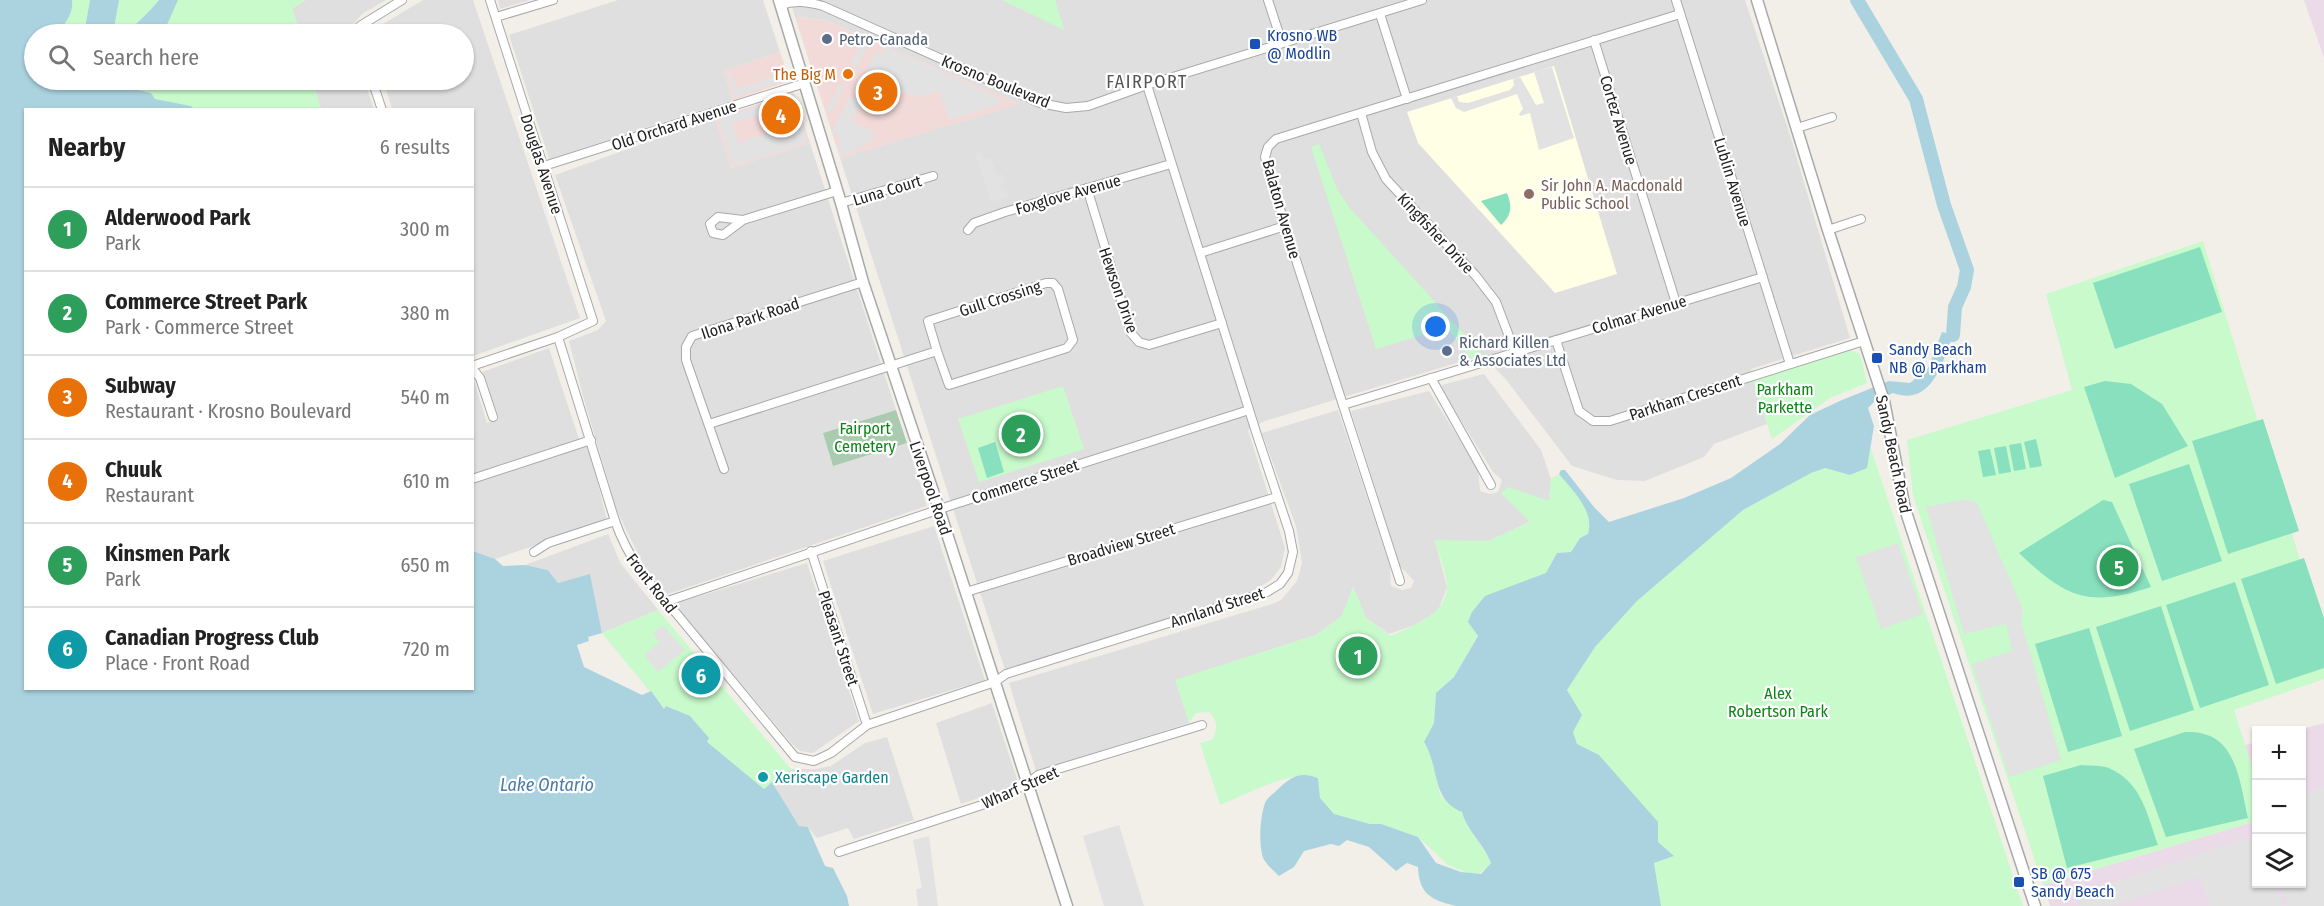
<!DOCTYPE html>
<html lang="en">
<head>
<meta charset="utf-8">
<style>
  body { margin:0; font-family:"Fira Sans Condensed",sans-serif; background:#f6f6f6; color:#222 }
  .controls { position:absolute; right:18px; bottom:18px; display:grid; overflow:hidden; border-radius:0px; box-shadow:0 2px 4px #0004 }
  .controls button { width:54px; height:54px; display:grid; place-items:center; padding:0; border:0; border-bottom:2px solid #e0e0e0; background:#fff; color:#222; font:30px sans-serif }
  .you { position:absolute; left:1436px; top:327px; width:21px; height:21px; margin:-15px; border:4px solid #fff; border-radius:50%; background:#1a73e8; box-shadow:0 0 0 9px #1a73e833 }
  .badge { display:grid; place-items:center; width:39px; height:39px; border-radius:50%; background:#0f766e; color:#fff; font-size:20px; font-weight:700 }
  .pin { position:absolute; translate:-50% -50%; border:3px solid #fff; box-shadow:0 2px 6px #0006 }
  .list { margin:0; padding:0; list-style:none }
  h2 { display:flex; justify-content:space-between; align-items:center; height:78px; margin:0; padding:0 24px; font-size:26px }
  h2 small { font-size:20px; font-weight:400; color:#767676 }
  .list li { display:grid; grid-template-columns:39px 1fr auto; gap:18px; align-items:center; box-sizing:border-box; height:84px; padding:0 24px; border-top:2px solid #e0e0e0 }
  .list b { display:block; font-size:22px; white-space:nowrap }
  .list p { margin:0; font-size:20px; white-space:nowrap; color:#767676 }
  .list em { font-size:20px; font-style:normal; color:#767676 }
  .icon { flex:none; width:33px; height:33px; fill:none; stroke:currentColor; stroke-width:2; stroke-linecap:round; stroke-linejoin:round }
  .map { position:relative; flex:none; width:2324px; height:906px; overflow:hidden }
  .search { position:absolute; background:#fff; box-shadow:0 2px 4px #0004; left:24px; top:24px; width:450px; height:66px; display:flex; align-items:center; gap:15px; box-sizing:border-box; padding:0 21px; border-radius:33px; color:#767676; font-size:22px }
  .panel { position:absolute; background:#fff; box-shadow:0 2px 4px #0004; left:24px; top:108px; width:450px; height:582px; border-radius:0px }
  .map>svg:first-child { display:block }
</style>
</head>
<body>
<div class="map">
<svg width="2324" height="906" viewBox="0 0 2324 906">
  <rect width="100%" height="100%" fill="#f2efe9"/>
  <!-- residential -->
  <g fill="#e0dfdf">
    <path d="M306,0h80l-24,14 -8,9 -3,11h-51l-8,-26z"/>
    <path d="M423,0h50l107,318 -107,38 -1,-246 -80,-1 -9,-29h81v-46h-95l-1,-1z"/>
    <path d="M498,0h32l-30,9z"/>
    <path d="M618,0h145l17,52 -57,19 10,29 -184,59 -40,-124z"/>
    <path d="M790,0h955l45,135 60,203 -99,31 16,55 -53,20 -10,13 -59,24 -28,-1 -45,-14 -64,-84 -25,-27 -218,66 -17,9 37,118 -4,19 -10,13 -18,11 -248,79 -165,-512 179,-54 -194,-84 -30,-3z"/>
    <path d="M312,80h52l10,29h-53z"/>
    <path d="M715,118l16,50 79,-25 86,267 -73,23 10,32 74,-22 20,63 -259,88 -19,-18 -32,-65 -34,-115 -14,-55 29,-11 8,-9 -51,-146z"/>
    <path d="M549,348l30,91 -106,35 -1,-100 15,49 11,-5 -16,-46z"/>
    <path d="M1484,374l57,76 10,29 -2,22 -48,-8 30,28 -42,20h-54l12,46 -9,24 -23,14 -26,9 -23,-16 -13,-31 -11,29 -26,19 -140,45 13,43 -153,48 -27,-88 263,-79 9,-4 16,-19 5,-18 -6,-37 -34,-93 76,-23 52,156 1,20 11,4 9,-2 3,-7 -14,-15 -49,-155 78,-20 49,78 2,22 10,3 8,-2 4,-12 -9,-8 -51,-82v-5z"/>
    <path d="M588,443l19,78 -112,38 -22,-8 -1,-70z"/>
    <path d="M934,526l51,154 -112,34 -50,-153z"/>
    <path d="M608,534l13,30 37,46 -56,23 -12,-58 -32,8 -10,-13 -23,-5z"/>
    <path d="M807,563l52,158 -46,32 -13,-2 -8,-7 -118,-140z"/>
    <path d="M992,703l27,82 -58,19 -25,-81z"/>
    <path d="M887,737l27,83 -60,19 -6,-11 -31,10 -9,-11 -9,-1 -27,-44 19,-13h24l16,-3 34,-23z"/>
  </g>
  <!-- commercial -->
  <g fill="#f2dad9">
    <path d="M795,17l30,3 195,84 -180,54z"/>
    <path d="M780,52l10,29 -57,19 -10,-29z"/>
    <path d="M794,93l16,50 -79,25 -16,-50z"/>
  </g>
  <!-- industrial -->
  <g fill="#ebdbe8">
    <path d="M2304,0h20v58z"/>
    <path d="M2324,723v183h-274l-7,-21 213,-64v63h46v-154h-3z"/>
    <path d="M2256,742v37l-11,-34z"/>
  </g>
  <!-- education -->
  <path fill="#ffffe5" d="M1554,66l63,208 -62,19 -137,-150 -11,-31z"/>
  <!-- cemetery -->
  <path fill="#aacbaf" d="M896,410l11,33 -74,23 -10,-33z"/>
  <!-- park -->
  <g fill="#c8facc">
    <path d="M72,0h18l-6,34h-29c10,-9 19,-21 17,-34z"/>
    <path d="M119,0h40c-5,7 -29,31 -36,34l-9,-6z"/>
    <path d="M178,0h128l-14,9 8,25h-137z"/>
    <path d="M1002,0h53l9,30z"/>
    <path d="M141,80h171l9,29h-127l-3,-3 -36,-7 -4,-6 -18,-4z"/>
    <path d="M1319,144l18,45 12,18 134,148 -11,4 -26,-31 -70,21 -65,-202z"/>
    <path d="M2203,241l121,398v40l-90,31 22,69v42l-213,64 -130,-389 -6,-56 165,-50 -26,-96z"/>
    <path d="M1851,350l9,4 7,29 -37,15 -58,41 -19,-58z"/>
    <path d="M1063,386l21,63 -105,33 -21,-63z"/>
    <path d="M1870,446l153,460h-362l-7,-43 20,-7 -16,-14 -59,-87 -22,-11 -4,-12 -6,-42 28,-43 42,-46 106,-91 68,-37 14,-5 25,7 16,-7z"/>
    <path d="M1559,474c14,15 36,38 29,60l-8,4 -9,14 -14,1 -11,20 -68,62 -24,42 -18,16 -2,30 -10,20 6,9 11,45 21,15c5,19 21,32 29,51l-12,11 -11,-1 -20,-8 -30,-28 -37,-13h-11l-36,-10 -14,-16 -2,-20c-25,-10 -72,17 -98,27l-20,-62 12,-3c6,-12 6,-19 -3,-28l-13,1 -7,10 -14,-43 141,-45 26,-19 11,-29 13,31 25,18c22,-11 56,-21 56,-50 0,-12 -9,-33 -12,-46l54,1 41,-19 -29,-29 7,-6 41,14 2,-22z"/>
    <path d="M658,610l133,159 -27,20 -58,-47 -31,-33 -9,-3 -2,3 -62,-76z"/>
  </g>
  <!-- pitch -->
  <g fill="#88e0be">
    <path d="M1507,193c5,13 5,22 -6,32l-20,-24z"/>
    <path d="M2200,247l22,65 -107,37 -22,-66z"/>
    <path d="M2105,381l26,3 31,20 26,42 -73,32 -31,-91z"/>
    <path d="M2263,419l36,112 -71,23 -36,-113z"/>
    <path d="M2036,439l6,27 -12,2 -6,-26z"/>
    <path d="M995,442l9,30 -17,6 -9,-30z"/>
    <path d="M2021,443l5,26 -12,2 -5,-26z"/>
    <path d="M2006,446l5,26 -12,2 -5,-26z"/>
    <path d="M1990,449l6,26 -13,2 -5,-26z"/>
    <path d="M2189,464l33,97 -60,20 -33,-97z"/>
    <path d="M2103,500l9,2 39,85c-63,21 -85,11 -132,-34z"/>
    <path d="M2304,558l20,60v50l-48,16 -35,-105z"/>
    <path d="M2235,582l34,103 -69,23 -34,-103z"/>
    <path d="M2161,606l33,104 -64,21 -34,-104z"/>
    <path d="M2089,628l33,108 -54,16 -33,-108z"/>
    <path d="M2185,732c6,0 13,0 19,2 34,8 37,56 44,84l-82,19 -32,-88z"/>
    <path d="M2081,765c9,1 20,0 28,3 33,15 38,46 49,77l-91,23 -24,-92z"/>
  </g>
  <!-- parking -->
  <g fill="#e2e2e2" fill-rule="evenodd">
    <path d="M865,38l6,3 -15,27 -6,-4z"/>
    <path d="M886,47l115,52 -2,5 -50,16 -9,-29 -23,6 -53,-22 13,-23 7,1z"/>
    <path d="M785,66l4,13 -54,18 -9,-25 4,-1 7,18 43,-14 -2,-7z"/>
    <path d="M1552,67l22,71 -35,12 -9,-37 -10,3 -1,-2 4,-5 -6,-15 -53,18 -8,-4 -5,-10 6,-2 2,6 9,1 42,-13 4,-5 -1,-6 7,-2 16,28 8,-2 -10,-31z"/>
    <path d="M840,84l5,2 -14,27 -5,-2z"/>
    <path d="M793,95l15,47 -75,24 -15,-48zM782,107l7,20 -4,1 1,5 -14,5 -2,-5 -32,10 -6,-19z"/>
    <path d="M850,97l11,5 -9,20 21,9 1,7 -13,9 -22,9 -1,-21 -7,-3z"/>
    <path d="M981,151l3,9 8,-2 5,17 5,-1 3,8 -5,2 2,6 4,-1 2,8 -17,5 -16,-48z"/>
    <path d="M1965,499l12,4 46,107 -2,12 40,138 -52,17 -37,-113 40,-13 -6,-27 -42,10 -38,-127z"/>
    <path d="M1898,543l25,71 -42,15 -25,-72z"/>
    <path d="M663,625l22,25 -27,22 -14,-17 15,-12 -6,-10z"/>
    <path d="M2324,787v119h-37l-7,-22h22v-90z"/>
    <path d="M1119,825l25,81h-40l-21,-70z"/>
    <path d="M2256,835v49h20l8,22h-74l-10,-29 -87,29h-32l-4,-12z"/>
    <path d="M929,836l9,70h-20l-2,-17 6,-1 -9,-48z"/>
  </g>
  <!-- water -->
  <g fill="#aad3df">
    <path d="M0,0h72c2,13 -7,25 -17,34h-21v46h107l-7,9 17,4 4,6 36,7 3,3 -168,1v578h446l1,-137 22,8 8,7 22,-1 23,5 10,13 32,-9 12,59 -14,4 1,4 -12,4 7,22 58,28 9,-4 13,18 2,-3 24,10 19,22 -2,4 57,47 8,-7 27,44 9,1 17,39 8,2 14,28 2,10h-849z"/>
    <path d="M90,0h29l-5,28 8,6h-38z"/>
    <path d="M159,0h19l-15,34h-40c7,-3 31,-27 36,-34z"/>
    <path d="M1942,332l11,3c-11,28 -21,72 -60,58l-18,8 -7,7 6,18 -7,42 -17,7 -25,-7 -14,5 -68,37 -106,91 -42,46 -28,43 15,25 -9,17 4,12 22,11 59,67v20l16,14 -20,7 7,43h-205c-25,-6 -37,-12 -38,-39l-11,-4 -11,8 -27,-24 -22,-7 -8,6 -8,-2 -27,7 -10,16 -15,9c-6,-6 -16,-14 -17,-22 -3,-14 -2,-37 3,-51 2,-5 8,-9 12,-13 14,-13 22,-19 41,-12l2,20 14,16 36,10h11l37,13 18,26 25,9 20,2 10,-11c-7,-19 -24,-32 -29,-51 -31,-12 -22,-44 -38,-70l10,-19 2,-30 18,-16 24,-41 -10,-14 4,-10 13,-16 61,-23 11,-20 14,-1 9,-14 8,-4c7,-23 -16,-44 -29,-60l2,-4h4l29,37 15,15 75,-24 47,-20 49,-34 30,-29 32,-15 47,-19 21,2 18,-15z"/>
  </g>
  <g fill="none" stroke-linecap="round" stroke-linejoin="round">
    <!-- river -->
    <path stroke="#aad3df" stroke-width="14" d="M1857,0l59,99 28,106 23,65 -3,17 -9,20 -2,28"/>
    <defs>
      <g id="minor">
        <path d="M1268,0l14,43"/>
        <path d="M1676,0l114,364"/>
        <path d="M781,5c14,-5 27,-3 42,1l217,97 26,5 22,-2 59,-21 275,-85"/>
        <path d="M1380,14l27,85"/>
        <path d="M496,17l57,-17"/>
        <path d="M360,34v-8l42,-26"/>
        <path d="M1594,40l82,263"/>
        <path d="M372,80l10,30"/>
        <path d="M1361,113l11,39 14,27 90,97 20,26 19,50"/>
        <path d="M1797,128l35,-11"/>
        <path d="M544,166l261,-83"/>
        <path d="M1087,188l44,145 8,9 10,3 73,-22"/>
        <path d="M841,203l92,-27"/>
        <path d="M743,220l-25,-3 -8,7 3,9 10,2 20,-15 94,-29"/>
        <path d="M968,230l6,-7 31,-11 166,-48"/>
        <path d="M1828,230l33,-11"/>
        <path d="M1200,253l85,-27"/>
        <path d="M558,337l57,184c13,37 34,64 61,92l119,144 19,4 17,-8 36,-28 128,-43 11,-8 261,-82 13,-8 8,-11 5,-21 -4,-21 -33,-99 -109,-347"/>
        <path d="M1556,340l23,71 14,10h17l254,-80"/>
        <path d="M472,366l86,-29 35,-16 -103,-321"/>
        <path d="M472,368l8,10 13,39"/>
        <path d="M1431,378l60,107"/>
        <path d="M1343,405l420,-128"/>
        <path d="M709,424l228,-73 -9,-30 118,-38h7l5,6 15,51 -6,8 -118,37 -12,-34"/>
        <path d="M724,469l-38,-109v-13l6,-11 171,-54"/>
        <path d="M472,479l119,-39"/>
        <path d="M811,551l56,174"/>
        <path d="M534,552l14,-9 67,-22"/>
        <path d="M1400,581l-115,-355 -20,-69 3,-10 8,-8 404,-125"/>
        <path d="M966,592l311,-95"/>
        <path d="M665,602l287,-97 297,-95"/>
        <path d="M839,852l152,-50 36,-18 11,-9 164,-50"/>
      </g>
      <g id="tertiary">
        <path d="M779,0l62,203 22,79 76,227 128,397"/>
        <path d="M1757,0l71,230 56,171 21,108 130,397"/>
      </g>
    </defs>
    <!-- minor casing -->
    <use href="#minor" stroke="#a9a9a9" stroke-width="10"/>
    <!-- tertiary casing -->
    <use href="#tertiary" stroke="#a9a9a9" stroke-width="13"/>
    <!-- minor -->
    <use href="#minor" stroke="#fff" stroke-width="8"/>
    <!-- tertiary -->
    <use href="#tertiary" stroke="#fff" stroke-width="10"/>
  </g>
  <!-- markers -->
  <g fill="#5c6f8a" stroke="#fff" stroke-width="2">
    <circle cx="827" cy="39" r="6"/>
    <circle cx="1447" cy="351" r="6"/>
  </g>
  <g fill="#1a4fb4" stroke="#fff" stroke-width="2">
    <rect x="1249" y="38" width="12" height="12" rx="3"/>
    <rect x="1871" y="352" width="12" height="12" rx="3"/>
    <rect x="2013" y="876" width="12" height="12" rx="3"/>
  </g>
  <circle fill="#e8710a" stroke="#fff" stroke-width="2" cx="848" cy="74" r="6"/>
  <circle fill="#8d6e63" stroke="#fff" stroke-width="2" cx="1529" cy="194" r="6"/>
  <circle fill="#0f9aa8" stroke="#fff" stroke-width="2" cx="763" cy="777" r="6"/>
  <g text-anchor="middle" stroke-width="4.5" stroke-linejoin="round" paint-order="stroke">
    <!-- transit labels -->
    <g font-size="16" fill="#164399" stroke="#fff" text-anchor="start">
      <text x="1267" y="41">Krosno WB<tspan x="1267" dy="18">@ Modlin</tspan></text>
      <text x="1889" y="355">Sandy Beach<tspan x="1889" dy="18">NB @ Parkham</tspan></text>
      <text x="2031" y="879">SB @ 675<tspan x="2031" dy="18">Sandy Beach</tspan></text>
    </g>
    <!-- service labels -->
    <g font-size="16" fill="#4e5e75" stroke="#fff" text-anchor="start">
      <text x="839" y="45">Petro-Canada</text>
      <text x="1459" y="348">Richard Killen<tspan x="1459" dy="18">&amp; Associates Ltd</tspan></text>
    </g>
    <!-- food labels -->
    <g font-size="16" fill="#c56008" stroke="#fff" text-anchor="end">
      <text x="836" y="80">The Big M</text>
    </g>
    <!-- street labels -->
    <g font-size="16" fill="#222" stroke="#fff">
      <text transform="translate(996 81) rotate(22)" y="6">Krosno Boulevard</text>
      <text transform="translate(1619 120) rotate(73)" y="6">Cortez Avenue</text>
      <text transform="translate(674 125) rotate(-18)" y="6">Old Orchard Avenue</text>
      <text transform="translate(542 164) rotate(72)" y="6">Douglas Avenue</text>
      <text transform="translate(1733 182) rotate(73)" y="6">Lublin Avenue</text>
      <text transform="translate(887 190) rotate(-17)" y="6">Luna Court</text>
      <text transform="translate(1068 194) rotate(-16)" y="6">Foxglove Avenue</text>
      <text transform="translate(1282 209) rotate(74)" y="6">Balaton Avenue</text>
      <text transform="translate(1436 233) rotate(47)" y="6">Kingfisher Drive</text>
      <text transform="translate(1119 290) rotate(71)" y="6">Hewson Drive</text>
      <text transform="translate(1000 298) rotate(-18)" y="6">Gull Crossing</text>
      <text transform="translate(1639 314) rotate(-17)" y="6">Colmar Avenue</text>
      <text transform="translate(750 318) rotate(-18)" y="6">Ilona Park Road</text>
      <text transform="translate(1685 397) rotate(-18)" y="6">Parkham Crescent</text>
      <text transform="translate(1894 454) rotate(78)" y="6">Sandy Beach Road</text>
      <text transform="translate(1025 481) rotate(-18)" y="6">Commerce Street</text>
      <text transform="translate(931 488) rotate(71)" y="6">Liverpool Road</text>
      <text transform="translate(1121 544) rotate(-17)" y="6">Broadview Street</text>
      <text transform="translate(652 583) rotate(52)" y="6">Front Road</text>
      <text transform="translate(1217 607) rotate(-18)" y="6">Annland Street</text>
      <text transform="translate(839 638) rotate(72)" y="6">Pleasant Street</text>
      <text transform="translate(1020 787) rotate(-24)" y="6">Wharf Street</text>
    </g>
    <!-- education labels -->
    <g font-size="16" fill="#785e54" stroke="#fff" text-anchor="start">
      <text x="1541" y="191">Sir John A. Macdonald<tspan x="1541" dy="18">Public School</tspan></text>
    </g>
    <!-- park labels -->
    <g font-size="16" fill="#0c8416" stroke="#fff">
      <text x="1785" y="395">Parkham<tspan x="1785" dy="18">Parkette</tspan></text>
      <text x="865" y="434">Fairport<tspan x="865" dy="18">Cemetery</tspan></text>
      <text x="1778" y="699">Alex<tspan x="1778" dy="18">Robertson Park</tspan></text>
    </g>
    <!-- culture labels -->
    <g font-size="16" fill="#0d838f" stroke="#fff" text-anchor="start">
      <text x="775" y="783">Xeriscape Garden</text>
    </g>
    <!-- neighbourhood labels -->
    <g font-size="18" letter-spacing="1.5" fill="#555" stroke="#fff">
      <text x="1147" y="88">FAIRPORT</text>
    </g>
    <!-- water labels -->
    <g font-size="18" font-style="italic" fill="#4a7aab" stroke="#fff">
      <text x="547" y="791">Lake Ontario</text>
    </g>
  </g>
</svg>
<div class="controls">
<button>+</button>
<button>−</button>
<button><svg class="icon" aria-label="layers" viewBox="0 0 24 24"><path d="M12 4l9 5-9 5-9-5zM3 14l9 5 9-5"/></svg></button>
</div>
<div class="you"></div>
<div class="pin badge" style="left:1358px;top:656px;background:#2e9e5b">1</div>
<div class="pin badge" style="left:1021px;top:434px;background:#2e9e5b">2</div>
<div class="pin badge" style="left:878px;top:92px;background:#e8710a">3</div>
<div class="pin badge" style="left:781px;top:115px;background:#e8710a">4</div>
<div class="pin badge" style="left:2119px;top:567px;background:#2e9e5b">5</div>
<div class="pin badge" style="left:701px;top:675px;background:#0f9aa8">6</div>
<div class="search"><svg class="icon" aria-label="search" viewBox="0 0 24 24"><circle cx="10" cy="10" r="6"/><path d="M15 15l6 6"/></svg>Search here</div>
<section class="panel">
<h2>Nearby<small>6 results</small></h2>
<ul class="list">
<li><span class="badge" style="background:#2e9e5b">1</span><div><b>Alderwood Park</b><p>Park</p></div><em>300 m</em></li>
<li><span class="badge" style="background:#2e9e5b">2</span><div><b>Commerce Street Park</b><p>Park · Commerce Street</p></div><em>380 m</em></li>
<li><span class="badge" style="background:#e8710a">3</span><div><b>Subway</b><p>Restaurant · Krosno Boulevard</p></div><em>540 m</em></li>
<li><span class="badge" style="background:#e8710a">4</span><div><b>Chuuk</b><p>Restaurant</p></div><em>610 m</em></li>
<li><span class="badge" style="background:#2e9e5b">5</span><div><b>Kinsmen Park</b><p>Park</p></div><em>650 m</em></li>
<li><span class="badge" style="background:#0f9aa8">6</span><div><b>Canadian Progress Club</b><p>Place · Front Road</p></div><em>720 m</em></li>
</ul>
</section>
</div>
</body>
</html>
